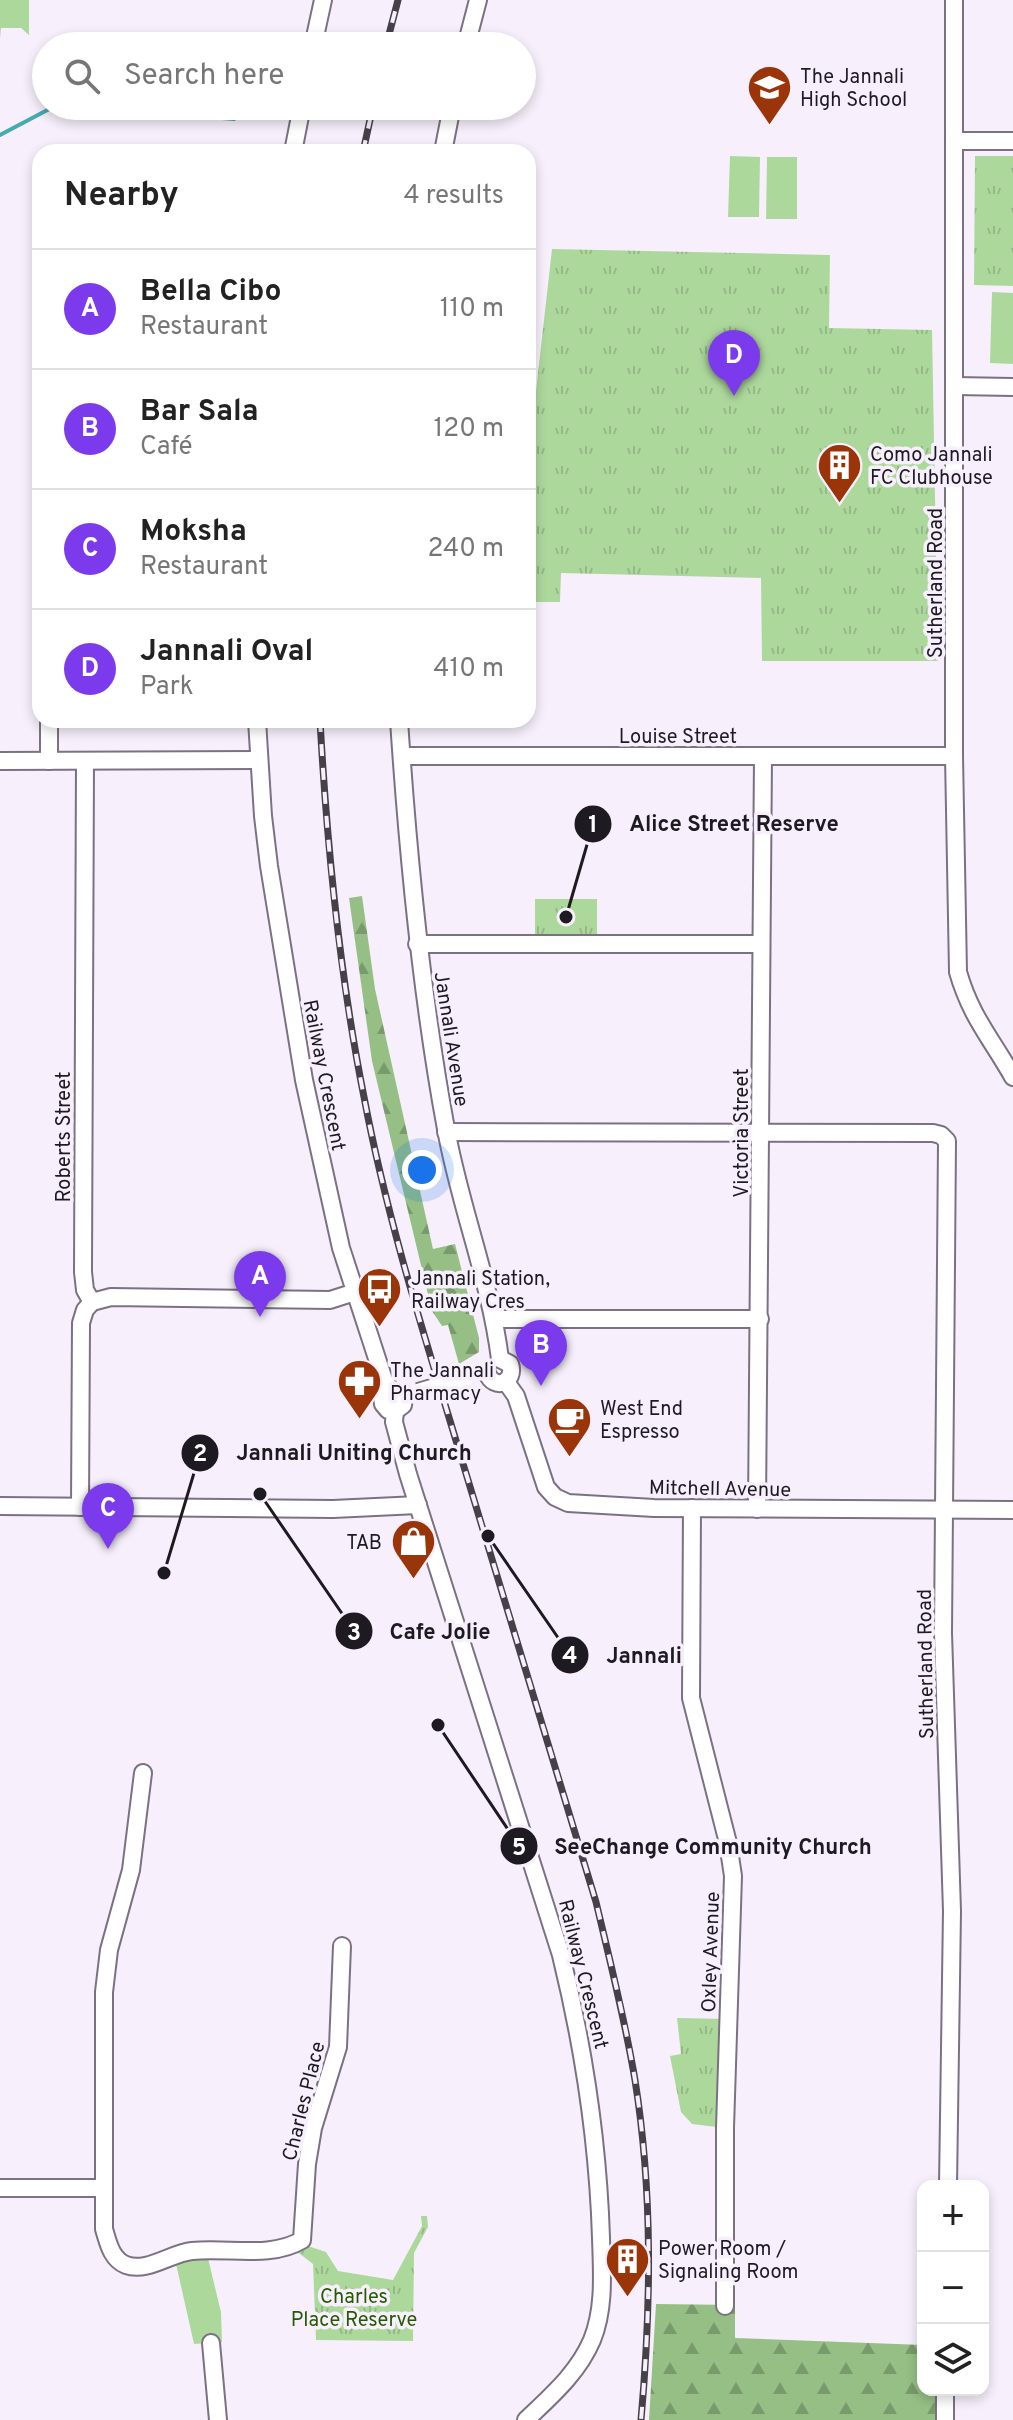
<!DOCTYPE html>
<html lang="en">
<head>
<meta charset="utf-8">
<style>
  body { margin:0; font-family:Overpass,sans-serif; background:#f6f6f6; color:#222 }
  .controls { position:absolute; right:24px; bottom:24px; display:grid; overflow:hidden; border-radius:16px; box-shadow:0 4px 12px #0003 }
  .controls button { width:72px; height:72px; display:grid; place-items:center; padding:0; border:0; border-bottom:2px solid #e0e0e0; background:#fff; color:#222; font:40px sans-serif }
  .you { position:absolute; left:422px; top:1170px; width:28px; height:28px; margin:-20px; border:6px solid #fff; border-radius:50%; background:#1a73e8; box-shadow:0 0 0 12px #1a73e833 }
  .badge { display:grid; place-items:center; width:52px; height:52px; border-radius:50%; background:#7c3aed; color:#fff; font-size:26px; font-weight:700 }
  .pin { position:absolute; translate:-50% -66px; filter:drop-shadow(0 2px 4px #0008) }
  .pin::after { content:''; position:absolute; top:42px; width:28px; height:24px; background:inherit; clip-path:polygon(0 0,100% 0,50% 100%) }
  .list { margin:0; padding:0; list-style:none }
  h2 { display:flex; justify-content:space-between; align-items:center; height:104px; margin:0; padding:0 32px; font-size:34px }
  h2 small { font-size:26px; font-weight:400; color:#767676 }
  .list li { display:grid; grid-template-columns:52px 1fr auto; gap:24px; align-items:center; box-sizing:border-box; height:120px; padding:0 32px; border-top:2px solid #e0e0e0 }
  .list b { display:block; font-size:30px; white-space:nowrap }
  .list p { margin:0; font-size:26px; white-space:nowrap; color:#767676 }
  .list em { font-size:26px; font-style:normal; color:#767676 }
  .icon { flex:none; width:44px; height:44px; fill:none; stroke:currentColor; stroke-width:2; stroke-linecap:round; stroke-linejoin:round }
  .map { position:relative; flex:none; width:1013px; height:2420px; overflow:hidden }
  .search { position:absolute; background:#fff; box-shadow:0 4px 12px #0003; left:32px; top:32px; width:504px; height:88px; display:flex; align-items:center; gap:20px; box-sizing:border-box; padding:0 28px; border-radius:44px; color:#767676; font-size:30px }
  .panel { position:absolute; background:#fff; box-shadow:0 4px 12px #0003; left:32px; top:144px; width:504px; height:584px; border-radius:24px }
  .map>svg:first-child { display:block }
</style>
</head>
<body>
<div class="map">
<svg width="1013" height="2420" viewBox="0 0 1013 2420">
  <defs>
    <pattern id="forest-firs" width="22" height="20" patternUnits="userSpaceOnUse" patternTransform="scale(2)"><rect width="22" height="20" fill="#95bf84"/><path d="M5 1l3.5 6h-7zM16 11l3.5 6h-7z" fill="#799a6c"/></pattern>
    <pattern id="park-tufts" width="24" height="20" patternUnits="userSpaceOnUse" patternTransform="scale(2)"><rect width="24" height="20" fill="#add89c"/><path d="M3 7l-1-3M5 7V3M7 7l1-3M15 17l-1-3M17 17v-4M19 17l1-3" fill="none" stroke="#94b986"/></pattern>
  </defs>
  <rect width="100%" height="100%" fill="#f7f0fc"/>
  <!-- green -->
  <g fill="#add89c">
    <path d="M0,0h29v35l-8,-7h-20l-1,11z"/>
    <path d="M730,156l30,1 -1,60h-31z"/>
    <path d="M767,157h30v62h-31z"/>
    <path d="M992,292l21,1v71l-23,-1z"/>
    <path d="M206,2250l15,62 1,30 -28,2 -20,-89z"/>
  </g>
  <!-- forest -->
  <g fill="url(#forest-firs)">
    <path d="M362,896l13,93 58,260 22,-5 24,94v14l-20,12 -11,-39 -6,1 -10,-15 -60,-250 -23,-163z"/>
    <path d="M656,2304l79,1v33l188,7v45h22v30h-296z"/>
  </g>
  <!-- park -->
  <g fill="url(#park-tufts)">
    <path d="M975,156h38v130l-39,-1z"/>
    <path d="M552,249l278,6 -1,73 103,2 6,331h-176l-1,-83 -200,-5 -1,29h-32v-140z"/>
    <rect x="535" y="899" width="62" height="35"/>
    <path d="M677,2018l51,1 -3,109 -33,-4 -11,-12 -11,-56 11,-2z"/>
    <path d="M421,2216h6l1,11 -14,26 -1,88 -97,-1 -3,-76 -22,-17 11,-7 6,6 18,6 12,19 55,9 29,-54z"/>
  </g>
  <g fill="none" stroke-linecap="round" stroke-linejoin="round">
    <!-- stream -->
    <g stroke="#45abaf" stroke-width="4">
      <path d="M77,106l157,13"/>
      <path d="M0,135l55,-29"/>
    </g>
    <defs>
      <g id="minor">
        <path d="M954,0v756l4,216c13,45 33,66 55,105"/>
        <path d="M313,46l10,-46"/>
        <path d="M466,46l12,-46"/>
        <path d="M954,141h59"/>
        <path d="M293,152l9,-46"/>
        <path d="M443,152l9,-46"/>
        <path d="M955,386l58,1"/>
        <path d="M49,720v41"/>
        <path d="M257,720l6,96 6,50 35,214 37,168 43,132 6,9"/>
        <path d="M399,720c9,137 22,274 47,409 14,78 44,151 54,230"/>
        <path d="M402,756h552"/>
        <path d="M0,761l259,-1"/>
        <path d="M85,762l-2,510 2,18 7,12"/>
        <path d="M417,944h344"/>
        <path d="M446,1132l487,1 8,2 6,6 -4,492 9,278 -4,275"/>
        <path d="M92,1302l19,-5 219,3 25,-8"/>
        <path d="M495,1319h265"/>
        <path d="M487,1373c7,18 29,10 23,-9l-10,-5"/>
        <path d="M506,1382l10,14 30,91 9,10 13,6 86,5 359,2"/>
        <path d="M390,1389l-8,8 1,7 5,6 7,1"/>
        <path d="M395,1411l-1,11 14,52 153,481c23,94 37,186 40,283 1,34 4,70 -9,102 -14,33 -41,56 -66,80"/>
        <path d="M395,1411l8,-6 1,-9"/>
        <path d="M0,1506l333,3 85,-4"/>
        <path d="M80,1507l1,-184 4,-13 7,-8"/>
        <path d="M692,1508l-1,190 37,145 5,33 -8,252v178"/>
        <path d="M757,1509l6,-752"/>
        <path d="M143,1773l-12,97 -22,80 -5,42v237c4,13 7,30 22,36 21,8 45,-12 66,-14 36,-4 78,8 110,-11l5,-76 6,-36 25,-81 4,-101"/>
        <path d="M0,2188h103"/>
        <path d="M211,2343l7,77"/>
        <path d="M945,2390v30"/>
      </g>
    </defs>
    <!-- minor casing -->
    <use href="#minor" stroke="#7b7183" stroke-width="20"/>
    <!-- minor -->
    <use href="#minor" stroke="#fff" stroke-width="16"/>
    <defs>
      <g id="rail">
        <path d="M386,46l12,-46"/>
        <path d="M363,152l10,-46"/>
        <path d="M320,720c7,127 19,252 44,377 23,122 61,241 97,360 45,148 90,296 135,445 14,59 29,118 39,178 18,113 16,227 6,340"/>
      </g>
    </defs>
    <!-- rail casing -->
    <use href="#rail" stroke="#464149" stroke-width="7"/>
    <!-- rail -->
    <use href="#rail" stroke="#f7f0fc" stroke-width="4" stroke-dasharray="12" stroke-linecap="butt"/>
    <defs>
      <path id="minor-bridge" d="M418,1392l47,-14"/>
    </defs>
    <!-- minor-bridge casing -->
    <use href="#minor-bridge" stroke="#7b7183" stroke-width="20" stroke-linecap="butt"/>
    <!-- minor-bridge -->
    <use href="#minor-bridge" stroke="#fff" stroke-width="16"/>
  </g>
  <!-- icons -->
  <defs>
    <symbol id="school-pin" viewBox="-11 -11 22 30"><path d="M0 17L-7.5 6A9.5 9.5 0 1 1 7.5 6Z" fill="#9a3409" stroke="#f7f0fc"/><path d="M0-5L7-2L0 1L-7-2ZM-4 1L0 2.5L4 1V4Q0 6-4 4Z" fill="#fff"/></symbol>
    <symbol id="building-pin" viewBox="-11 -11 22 30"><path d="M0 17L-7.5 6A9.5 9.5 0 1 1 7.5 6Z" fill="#9a3409" stroke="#f7f0fc"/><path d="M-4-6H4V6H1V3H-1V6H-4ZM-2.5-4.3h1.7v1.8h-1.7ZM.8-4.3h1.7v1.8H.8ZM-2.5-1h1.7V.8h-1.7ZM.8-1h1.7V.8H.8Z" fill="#fff"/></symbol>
    <symbol id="bus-pin" viewBox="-11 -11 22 30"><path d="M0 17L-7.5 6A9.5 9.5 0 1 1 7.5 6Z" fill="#9a3409" stroke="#f7f0fc"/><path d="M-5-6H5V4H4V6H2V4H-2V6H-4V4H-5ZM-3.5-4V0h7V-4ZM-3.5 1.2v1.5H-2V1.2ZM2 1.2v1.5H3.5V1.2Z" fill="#fff"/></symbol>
    <symbol id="pharmacy-pin" viewBox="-11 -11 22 30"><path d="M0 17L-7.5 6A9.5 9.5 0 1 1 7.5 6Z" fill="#9a3409" stroke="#f7f0fc"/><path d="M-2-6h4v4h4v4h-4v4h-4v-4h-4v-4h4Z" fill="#fff"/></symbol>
    <symbol id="cafe-pin" viewBox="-11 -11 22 30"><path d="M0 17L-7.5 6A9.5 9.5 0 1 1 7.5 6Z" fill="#9a3409" stroke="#f7f0fc"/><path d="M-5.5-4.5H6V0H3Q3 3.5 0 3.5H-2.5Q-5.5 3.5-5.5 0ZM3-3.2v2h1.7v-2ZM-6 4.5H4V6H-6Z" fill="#fff"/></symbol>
    <symbol id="shop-pin" viewBox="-11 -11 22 30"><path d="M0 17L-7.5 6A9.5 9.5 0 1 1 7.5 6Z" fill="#9a3409" stroke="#f7f0fc"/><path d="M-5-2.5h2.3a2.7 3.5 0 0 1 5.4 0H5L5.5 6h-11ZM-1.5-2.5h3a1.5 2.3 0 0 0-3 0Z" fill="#fff"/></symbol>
  </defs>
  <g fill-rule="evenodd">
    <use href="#school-pin" x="744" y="62" width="51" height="69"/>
    <use href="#building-pin" x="814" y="440" width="51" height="69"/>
    <use href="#bus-pin" x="354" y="1264" width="51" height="69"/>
    <use href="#pharmacy-pin" x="334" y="1356" width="51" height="69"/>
    <use href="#cafe-pin" x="544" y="1394" width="51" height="69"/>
    <use href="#shop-pin" x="388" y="1516" width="51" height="69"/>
    <use href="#building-pin" x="602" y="2234" width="51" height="69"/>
  </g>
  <g text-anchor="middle" stroke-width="7" stroke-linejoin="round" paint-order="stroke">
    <!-- poi labels -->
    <g font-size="20" fill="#1e1a21" stroke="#f7f0fc" text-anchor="start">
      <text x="800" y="83">The Jannali<tspan x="800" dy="23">High School</tspan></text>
      <text x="870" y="461">Como Jannali<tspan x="870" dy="23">FC Clubhouse</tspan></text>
      <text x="411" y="1285">Jannali Station,<tspan x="411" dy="23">Railway Cres</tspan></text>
      <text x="390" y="1377">The Jannali<tspan x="390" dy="23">Pharmacy</tspan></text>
      <text x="600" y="1415">West End<tspan x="600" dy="23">Espresso</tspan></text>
      <text x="382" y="1549" text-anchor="end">TAB</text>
      <text x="658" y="2255">Power Room /<tspan x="658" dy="23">Signaling Room</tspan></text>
    </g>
    <!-- street labels -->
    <g font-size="20" fill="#1e1a21" stroke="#f7f0fc">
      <text transform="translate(935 583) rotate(-90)" y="7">Sutherland Road</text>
      <text x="678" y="743">Louise Street</text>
      <text transform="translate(452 1039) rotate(81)" y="7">Jannali Avenue</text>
      <text transform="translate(325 1075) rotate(79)" y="7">Railway Crescent</text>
      <text transform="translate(741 1133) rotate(-90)" y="7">Victoria Street</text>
      <text transform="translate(63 1137) rotate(-90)" y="7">Roberts Street</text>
      <text transform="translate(720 1488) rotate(1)" y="7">Mitchell Avenue</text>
      <text transform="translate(925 1664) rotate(-91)" y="7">Sutherland Road</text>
      <text transform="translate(710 1952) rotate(-88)" y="7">Oxley Avenue</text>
      <text transform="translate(584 1974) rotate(76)" y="7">Railway Crescent</text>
      <text transform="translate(303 2101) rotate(-76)" y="7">Charles Place</text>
    </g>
    <!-- park labels -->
    <g font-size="20" fill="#255902" stroke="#f7f0fc">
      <text x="354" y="2303">Charles<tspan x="354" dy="23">Place Reserve</tspan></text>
    </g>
  </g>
  <!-- callouts -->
  <path fill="none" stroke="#1e1a21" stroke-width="3" d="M566 917L593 824M164 1573L200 1453M260 1494L354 1631M488 1536L570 1655M438 1725L519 1846"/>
  <g fill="#1e1a21" stroke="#f7f0fc" stroke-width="3">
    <circle cx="566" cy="917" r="8"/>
    <circle cx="164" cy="1573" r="8"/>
    <circle cx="260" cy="1494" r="8"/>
    <circle cx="488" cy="1536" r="8"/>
    <circle cx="438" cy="1725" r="8"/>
    <circle cx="593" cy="824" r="20"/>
    <circle cx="200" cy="1453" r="20"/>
    <circle cx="354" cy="1631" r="20"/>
    <circle cx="570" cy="1655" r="20"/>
    <circle cx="519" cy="1846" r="20"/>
  </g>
  <g font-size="24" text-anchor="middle" font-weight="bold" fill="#fff">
    <text x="593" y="832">1</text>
    <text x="200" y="1461">2</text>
    <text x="354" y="1640">3</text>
    <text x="570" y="1663">4</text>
    <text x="519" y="1855">5</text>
  </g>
  <g font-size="22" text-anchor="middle" font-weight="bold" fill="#1e1a21" stroke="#f7f0fc" stroke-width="7" stroke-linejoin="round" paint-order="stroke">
    <text x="734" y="831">Alice Street Reserve</text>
    <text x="354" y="1460">Jannali Uniting Church</text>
    <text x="440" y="1639">Cafe Jolie</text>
    <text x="644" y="1663">Jannali</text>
    <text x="713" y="1854">SeeChange Community Church</text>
  </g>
</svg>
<div class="controls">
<button>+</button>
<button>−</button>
<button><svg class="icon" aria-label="layers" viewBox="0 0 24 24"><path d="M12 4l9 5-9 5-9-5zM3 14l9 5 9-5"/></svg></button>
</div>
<div class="you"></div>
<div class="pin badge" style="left:260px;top:1317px">A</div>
<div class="pin badge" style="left:541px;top:1386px">B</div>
<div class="pin badge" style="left:108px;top:1549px">C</div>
<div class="pin badge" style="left:734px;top:396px">D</div>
<div class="search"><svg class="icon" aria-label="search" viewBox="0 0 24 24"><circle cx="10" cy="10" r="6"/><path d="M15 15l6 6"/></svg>Search here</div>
<section class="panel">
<h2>Nearby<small>4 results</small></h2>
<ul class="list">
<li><span class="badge">A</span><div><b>Bella Cibo</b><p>Restaurant</p></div><em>110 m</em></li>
<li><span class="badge">B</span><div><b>Bar Sala</b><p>Café</p></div><em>120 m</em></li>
<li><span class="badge">C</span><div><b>Moksha</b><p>Restaurant</p></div><em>240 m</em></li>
<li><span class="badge">D</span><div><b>Jannali Oval</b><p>Park</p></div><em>410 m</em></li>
</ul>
</section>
</div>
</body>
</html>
